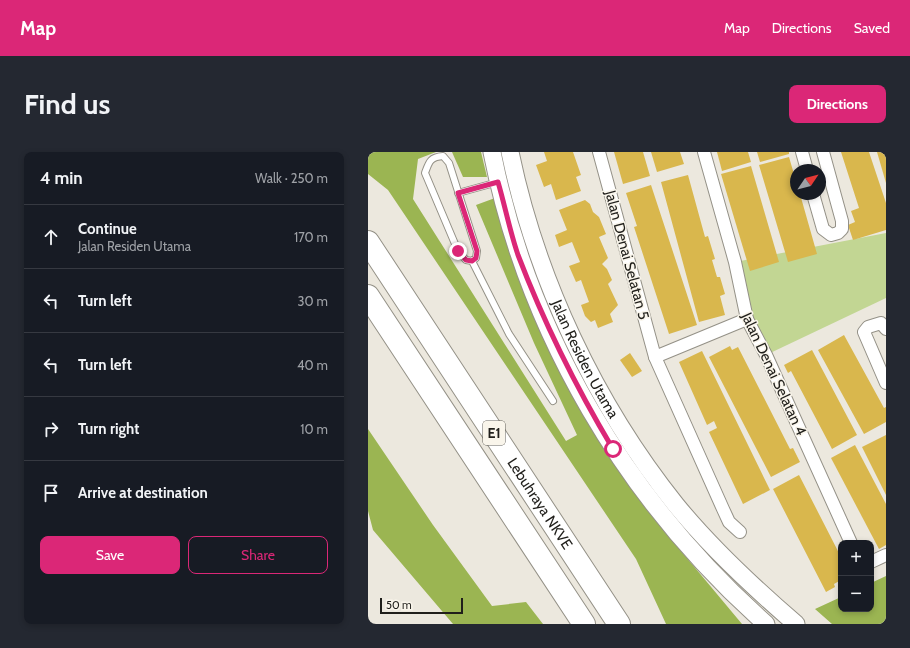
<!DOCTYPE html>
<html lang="en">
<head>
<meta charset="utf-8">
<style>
  body { margin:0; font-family:Cabin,sans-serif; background:#242831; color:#f1f3f6 }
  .controls { position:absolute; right:12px; bottom:12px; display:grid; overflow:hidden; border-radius:8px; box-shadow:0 2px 6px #0003 }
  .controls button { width:36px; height:36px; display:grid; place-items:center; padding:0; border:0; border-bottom:1px solid #363941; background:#171b24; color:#f1f3f6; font:20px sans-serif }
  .compass { position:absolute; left:422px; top:12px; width:36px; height:36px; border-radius:50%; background:#171b24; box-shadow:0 2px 6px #0003; rotate:55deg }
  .scale { position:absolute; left:12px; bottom:10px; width:83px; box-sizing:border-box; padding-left:4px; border:2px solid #201f1b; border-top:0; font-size:11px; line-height:14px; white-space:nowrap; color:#201f1b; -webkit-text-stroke:3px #f9f5eb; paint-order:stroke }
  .stop { position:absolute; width:12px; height:12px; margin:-9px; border:3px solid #db2777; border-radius:50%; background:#fff }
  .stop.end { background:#db2777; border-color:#fff; box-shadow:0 1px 4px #0008 }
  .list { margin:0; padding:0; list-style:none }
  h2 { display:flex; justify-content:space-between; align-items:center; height:52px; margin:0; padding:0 16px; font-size:17px }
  h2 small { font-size:13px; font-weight:400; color:#9ea1a6 }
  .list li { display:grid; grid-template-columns:26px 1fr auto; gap:12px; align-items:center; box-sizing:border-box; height:64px; padding:0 16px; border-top:1px solid #363941 }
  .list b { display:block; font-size:15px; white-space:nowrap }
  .list p { margin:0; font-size:13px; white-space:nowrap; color:#9ea1a6 }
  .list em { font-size:13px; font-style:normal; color:#9ea1a6 }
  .actions { display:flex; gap:8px; padding:12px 16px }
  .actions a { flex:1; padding:9px 0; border:1px solid #db2777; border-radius:8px; text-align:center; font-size:14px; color:#db2777 }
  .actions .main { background:#db2777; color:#fff }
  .icon { flex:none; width:22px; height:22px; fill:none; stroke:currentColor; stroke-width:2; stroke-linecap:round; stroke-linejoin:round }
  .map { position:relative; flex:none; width:518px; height:472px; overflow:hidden; border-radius:8px }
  header { display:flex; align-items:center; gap:24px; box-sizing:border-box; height:56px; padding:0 20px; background:#db2777; color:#fff }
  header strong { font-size:19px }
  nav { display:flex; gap:22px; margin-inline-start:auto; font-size:14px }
  .intro { display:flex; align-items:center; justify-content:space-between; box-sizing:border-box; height:96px; padding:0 24px }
  h1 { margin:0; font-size:28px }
  .button { padding:10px 18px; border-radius:8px; background:#db2777; color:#fff; font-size:14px; font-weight:700 }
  main { display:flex; gap:24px; padding:0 24px }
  aside { flex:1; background:#171b24; border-radius:8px; box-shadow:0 2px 6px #0003 }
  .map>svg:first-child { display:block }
</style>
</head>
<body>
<header>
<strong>Map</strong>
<nav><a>Map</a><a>Directions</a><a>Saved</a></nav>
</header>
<div class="intro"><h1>Find us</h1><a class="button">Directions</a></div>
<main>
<aside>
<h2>4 min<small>Walk · 250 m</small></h2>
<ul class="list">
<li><svg class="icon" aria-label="ahead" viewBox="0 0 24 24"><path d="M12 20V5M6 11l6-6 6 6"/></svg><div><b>Continue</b><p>Jalan Residen Utama</p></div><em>170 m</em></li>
<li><svg class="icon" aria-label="left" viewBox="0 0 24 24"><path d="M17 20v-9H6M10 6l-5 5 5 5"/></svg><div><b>Turn left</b></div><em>30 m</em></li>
<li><svg class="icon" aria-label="left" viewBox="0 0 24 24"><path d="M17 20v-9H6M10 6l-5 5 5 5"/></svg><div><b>Turn left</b></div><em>40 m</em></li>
<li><svg class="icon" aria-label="right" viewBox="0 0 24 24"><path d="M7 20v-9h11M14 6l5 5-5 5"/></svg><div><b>Turn right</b></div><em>10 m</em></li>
<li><svg class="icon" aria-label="arrive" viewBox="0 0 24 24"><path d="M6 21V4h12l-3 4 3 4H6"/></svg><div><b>Arrive at destination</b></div></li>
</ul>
<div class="actions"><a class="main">Save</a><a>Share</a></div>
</aside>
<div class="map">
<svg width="518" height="472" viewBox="0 0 518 472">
  <rect width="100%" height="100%" fill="#ece8de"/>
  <!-- green -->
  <path fill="#c2d693" d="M518,81v65l-120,57 -31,-93z"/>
  <!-- forest -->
  <g fill="#9bb552">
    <path d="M0,0h68l-18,7 -5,40 153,242 11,-6 -43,-92 -58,-138 19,-7 95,228 86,119 66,79h-76l-30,-65 -248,-369 -20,-16z"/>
    <path d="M84,0h29l6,25h-24z"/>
    <path d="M0,277l65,96 59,81 34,-4 17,22h-90l-80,-94 -5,-19z"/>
    <path d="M518,424v48h-54l-17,-15 26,-12v12h30v-26z"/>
  </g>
  <!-- building -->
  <g fill="#d9b74d">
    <path d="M176,0h29l8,23 -5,2 5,14 -25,9 -5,-16 -7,3 -8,-22 11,-4z"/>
    <path d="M246,0h29l7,24 -27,8z"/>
    <path d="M283,0h29l4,12 -27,8z"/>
    <path d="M349,0h31l3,10 -29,9z"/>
    <path d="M389,0h32v2l-29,8z"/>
    <path d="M473,0h28l17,51v27l-33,10 -5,-15 7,-3 -4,-11 8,-3z"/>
    <path d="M509,0h9v31z"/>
    <path d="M421,5l7,24v13h4l17,60 -29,8 -29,-97z"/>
    <path d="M383,14l28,96 -29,9 -29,-97z"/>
    <path d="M320,23l17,62 3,-1 7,23 -3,1 5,17h3l5,17 -5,2 5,19 -26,7 -38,-140z"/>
    <path d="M283,33l46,140 -28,9 -35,-107 3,-1 -11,-33z"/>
    <path d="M217,48l5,4 3,8 6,5 7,17 -7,3 9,21 -6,6 5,5 5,11 -4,4 10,21 -8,9 3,8 -15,6 -3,-8 -4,2 -6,-6 -4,-11 8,-3 -8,-22 -5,2 -7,-16 11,-4 -8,-20 -13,5 -4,-12 12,-5 -8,-20z"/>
    <path d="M476,183l40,73 2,-1v15l-22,12 -46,-84z"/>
    <path d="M362,194l2,4 6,-3 52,102 3,-1 7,14 -29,15 -62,-120z"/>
    <path d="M444,198l45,85 -25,14 -41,-78 -3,2 -4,-8z"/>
    <path d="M334,199l68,139 -27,14 -34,-72 8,-4 -3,-7 -7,4 -28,-63z"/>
    <path d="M262,201l12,18 -10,6 -12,-17z"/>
    <path d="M518,283v60l-24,-48z"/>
    <path d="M487,293l31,59v41l-7,4 -48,-91z"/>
    <path d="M431,323l42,82v23l-7,4 1,3 -9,5 -53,-103z"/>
  </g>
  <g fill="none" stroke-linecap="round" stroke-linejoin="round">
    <defs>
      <g id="lane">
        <path d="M75,4l6,7 28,88 -1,7 -4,3 -6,-1 -8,-9 -33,-78c4,-11 5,-16 18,-17z"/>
        <path d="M90,41l40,-11"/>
        <path d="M104,109l37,73 44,67"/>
      </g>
      <g id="street">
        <path d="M231,0l56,205 68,152 6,13 11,10"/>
        <path d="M336,0l31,110 12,57 19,36 85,188"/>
        <path d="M434,0l5,18"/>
        <path d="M445,42l10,35 8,6 7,-2 4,-4v-8l-19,-69"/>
        <path d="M518,177l-5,-6 -13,4 -4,5 22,51"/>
        <path d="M287,205l92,-38"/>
        <path d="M503,410l15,-7"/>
      </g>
      <g id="secondary">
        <path d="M124,0c36,182 135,349 274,472"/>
        <path id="s1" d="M142,0c26,126 85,252 166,353 36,44 77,82 120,119"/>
      </g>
      <g id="highway">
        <path id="s2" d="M0,90l251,382"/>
        <path d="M0,144l216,328"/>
      </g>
    </defs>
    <!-- lane casing -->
    <use href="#lane" stroke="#949187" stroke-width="8"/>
    <!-- street casing -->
    <use href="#street" stroke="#949187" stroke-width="14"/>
    <!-- secondary casing -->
    <use href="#secondary" stroke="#949187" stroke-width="19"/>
    <!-- highway casing -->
    <use href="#highway" stroke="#949187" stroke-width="24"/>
    <!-- lane -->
    <use href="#lane" stroke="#fff" stroke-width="6"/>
    <!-- street -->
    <use href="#street" stroke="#fff" stroke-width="12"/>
    <!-- secondary -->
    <use href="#secondary" stroke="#fff" stroke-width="17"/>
    <!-- highway -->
    <use href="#highway" stroke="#fff" stroke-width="22"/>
  </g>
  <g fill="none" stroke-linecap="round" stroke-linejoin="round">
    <!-- route -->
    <path stroke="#db2777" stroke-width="5" d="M90,99l8,9 6,1 4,-3 1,-7 -19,-58 40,-11c7,24 12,50 20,73 26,68 58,132 95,194"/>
  </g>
  <g text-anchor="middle" stroke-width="3" stroke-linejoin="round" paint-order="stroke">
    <!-- shield labels -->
    <rect fill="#f9f5eb" stroke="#615f59" stroke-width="1" x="115" y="269" width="22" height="24" rx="3"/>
    <g font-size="14" font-weight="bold" fill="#201f1b">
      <text x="126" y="286">E1</text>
    </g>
    <!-- street labels -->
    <g font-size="15" fill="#201f1b" stroke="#f9f5eb">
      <text transform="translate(259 103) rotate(75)" y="5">Jalan Denai Selatan 5</text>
      <text dy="5" stroke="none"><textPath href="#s1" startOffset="221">Jalan Residen Utama</textPath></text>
      <text transform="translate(406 222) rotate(65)" y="5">Jalan Denai Selatan 4</text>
      <text dy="5" stroke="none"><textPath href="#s2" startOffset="313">Lebuhraya NKVE</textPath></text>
    </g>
  </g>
</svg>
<div class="controls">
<button>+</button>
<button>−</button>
</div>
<svg class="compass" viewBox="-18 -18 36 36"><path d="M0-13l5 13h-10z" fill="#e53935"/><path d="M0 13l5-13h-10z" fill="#9ea1a6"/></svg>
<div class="scale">50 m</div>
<div class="stop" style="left:245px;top:297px"></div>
<div class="stop end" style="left:90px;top:99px"></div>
</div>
</main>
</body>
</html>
